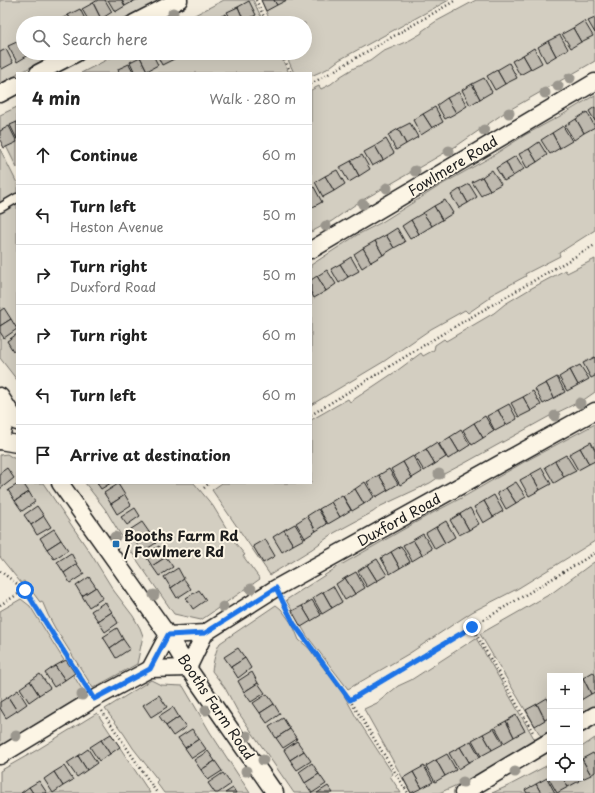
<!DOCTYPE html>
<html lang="en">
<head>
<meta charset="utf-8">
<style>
  body { margin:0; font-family:"Playpen Sans",sans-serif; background:#f2f2f2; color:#222 }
  .controls { position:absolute; right:12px; bottom:12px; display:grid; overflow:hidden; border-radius:0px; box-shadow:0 4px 16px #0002 }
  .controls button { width:36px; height:36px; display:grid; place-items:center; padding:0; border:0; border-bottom:1px solid #e0e0e0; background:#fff; color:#222; font:20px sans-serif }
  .stop { position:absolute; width:12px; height:12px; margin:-9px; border:3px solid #1a73e8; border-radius:50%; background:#fff }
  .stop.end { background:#1a73e8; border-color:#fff; box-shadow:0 1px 4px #0008 }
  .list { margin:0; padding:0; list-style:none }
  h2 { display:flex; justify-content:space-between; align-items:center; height:52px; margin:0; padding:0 16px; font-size:17px }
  h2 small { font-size:13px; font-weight:400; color:#767676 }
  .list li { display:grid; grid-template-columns:26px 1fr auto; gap:12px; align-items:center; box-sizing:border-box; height:60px; padding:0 16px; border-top:1px solid #e0e0e0 }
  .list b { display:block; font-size:15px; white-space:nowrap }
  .list p { margin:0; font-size:13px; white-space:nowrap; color:#767676 }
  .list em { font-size:13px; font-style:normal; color:#767676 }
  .icon { flex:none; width:22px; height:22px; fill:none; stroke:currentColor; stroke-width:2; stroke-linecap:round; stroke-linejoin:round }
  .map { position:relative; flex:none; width:595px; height:793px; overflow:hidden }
  .search { position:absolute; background:#fff; box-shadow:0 4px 16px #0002; left:16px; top:16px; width:296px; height:44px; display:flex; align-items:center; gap:10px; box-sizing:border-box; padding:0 14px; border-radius:22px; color:#767676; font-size:15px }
  .panel { position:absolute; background:#fff; box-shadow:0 4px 16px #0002; left:16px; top:72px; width:296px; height:412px; border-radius:0px }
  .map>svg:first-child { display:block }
</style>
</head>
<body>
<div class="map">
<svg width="595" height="793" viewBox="0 0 595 793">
  <rect width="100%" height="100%" fill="#f3ecdd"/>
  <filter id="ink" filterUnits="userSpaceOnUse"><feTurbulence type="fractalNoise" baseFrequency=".025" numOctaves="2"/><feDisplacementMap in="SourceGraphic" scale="8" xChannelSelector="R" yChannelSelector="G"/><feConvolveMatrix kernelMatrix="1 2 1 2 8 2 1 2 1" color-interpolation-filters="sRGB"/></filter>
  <g filter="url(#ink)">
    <!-- green -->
    <g fill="#d3cec1" stroke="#78756e">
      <path d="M0,0h162l-48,23h-91v30h38l-18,7 -23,13h-3v2l-17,9z"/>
      <path d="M224,0h29l11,23h-85z"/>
      <path d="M261,0h188l-110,60 -12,9 -16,7v-3h-17l-9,-20h20v-30h-34z"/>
      <path d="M476,0h119v61l-91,52 -46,32 -102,59 -24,17 -21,11v-142l8,-4 2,3 10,-5 10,-8 13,-8 16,-7 12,-9 28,-12 12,-7v-2l13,-9z"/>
      <path d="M120,53h159l10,20h-208z"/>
      <path d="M595,95v135l-36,23 1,3 -35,18 1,2 -37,20 1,2 -22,15 -3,-3 -34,19 -48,33 -72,43v-140l46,-30 25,-13 59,-37 48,-27 36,-23 37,-20z"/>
      <path d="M17,107v61l-17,-34v-19z"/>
      <path d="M0,149l17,34v11l-17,8z"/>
      <path d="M17,202v178l-17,-22v-146z"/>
      <path d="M595,259v133l-10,7 -37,18 -83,46 -23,12 -12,8 -49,23 -8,6 -39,21 -22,16 -42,26 -58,-85 10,-7h89v-63l37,-21 2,3 48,-32 23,-17 2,3 11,-6 1,-5 9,-6 2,2 48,-28 11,-9 25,-15 35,-19 2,3z"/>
      <path d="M595,424v117l-78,48 -45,23 -62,41 -62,36 -41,-53 -21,-36 53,-34 88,-50 40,-21 57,-33z"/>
      <path d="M7,454l6,4h4v25h26l48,71 23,37 19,25 7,12 3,8 -6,28 -44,24 -38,-60 -7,-13 -6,-14 -2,1 -16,-21 -3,2 -21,-26v-102z"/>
      <path d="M85,483h109l19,23 23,38 9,11 -2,1 17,23 -59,41 -27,-6 -46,-67 -23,-38z"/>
      <path d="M594,562l1,1v145l-15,8v-40h-30v57l-8,5 -62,-104 72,-41z"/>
      <path d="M21,599l9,7 55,88 -85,52v-135z"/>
      <path d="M276,605l5,4 12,16 6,15 10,8 34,45 13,24 37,57 -3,2 11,17h-107l-56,-81 -13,-24 -13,-17c1,-8 4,-22 8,-28z"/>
      <path d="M476,638l59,102 -37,22 -23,15 -36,16h-28l-47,-84 13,-6 21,-17 13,-6z"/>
      <path d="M151,680l10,5 22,1 27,46 40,61h-86l-8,-11 2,-2 -25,-32 -9,-14 -19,-25z"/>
      <path d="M97,713l53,80h-150v-22l37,-21z"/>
      <path d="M595,738v55h-103l16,-7 42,-22v14h30v-30z"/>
    </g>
    <!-- building -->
    <g fill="#beb9ae" stroke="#1c1c1c">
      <path d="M98,0h7l7,12 -11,7 -8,-16z"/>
      <path d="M108,0h14l3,6 -10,6z"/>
      <path d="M122,0h14l-11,6z"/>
      <path d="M261,0h13l3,5 -11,6z"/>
      <path d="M274,0h13l-10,5z"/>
      <path d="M249,1l7,14 -12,6 -6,-14z"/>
      <path d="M93,3l8,16 -9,4h-2l-8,-14z"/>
      <path d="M238,7l6,14 -5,2h-6l-6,-11z"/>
      <path d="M80,9l7,14h-14l-5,-8z"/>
      <path d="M226,14l4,9h-14l-2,-4z"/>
      <path d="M68,15l5,8h-14l-1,-2z"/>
      <path d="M595,18v15l-7,-12z"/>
      <path d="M584,21l9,15 -12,6 -8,-14z"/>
      <path d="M573,28l8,14 -10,6 -9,-14z"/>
      <path d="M560,35l8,14 -12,7 -8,-15z"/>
      <path d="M19,41l4,7v5h2l2,3 -10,6 -9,-16z"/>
      <path d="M548,41l8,15 -10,6 -8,-15z"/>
      <path d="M534,48l8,15 -11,6 -8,-14z"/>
      <path d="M6,49l7,14 -11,6 -2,-3v-14z"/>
      <path d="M148,53h4l6,12 -11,6 -7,-14z"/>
      <path d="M156,53h13l3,7 -10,5z"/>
      <path d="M169,53h14l1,1 -12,6z"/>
      <path d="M523,55l8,14 -11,6 -8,-14z"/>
      <path d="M140,57l7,14 -5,2h-7l-5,-11z"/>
      <path d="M509,63l8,15 -12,6 -8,-14z"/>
      <path d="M129,64l5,9h-15l-1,-4z"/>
      <path d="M497,70l8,14 -10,6 -8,-14z"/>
      <path d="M484,78l8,14 -12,7 -8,-15z"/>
      <path d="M472,84l8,15 -10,6 -8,-15z"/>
      <path d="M459,92l8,14 -11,7 -9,-15z"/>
      <path d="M447,98l9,15 -11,6 -8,-14z"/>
      <path d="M435,107l8,15 -11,6 -9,-14z"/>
      <path d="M595,107v14l-6,-10z"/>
      <path d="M587,112l8,15 -11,6 -8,-14z"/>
      <path d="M423,114l9,14 -11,7 -8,-15z"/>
      <path d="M576,119l8,14 -10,7 -9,-14z"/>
      <path d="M17,122v17l-7,-14z"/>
      <path d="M410,123l8,14 -12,7 -8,-15z"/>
      <path d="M9,126l8,16 -13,6 -4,-8v-9z"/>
      <path d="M563,126l9,15 -12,7 -8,-15z"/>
      <path d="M398,129l8,15 -10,6 -8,-15z"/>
      <path d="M552,133l8,15 -10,6 -9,-14z"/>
      <path d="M386,139l8,14 -11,7 -8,-14z"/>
      <path d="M539,142l8,13 -10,7 -8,-13z"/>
      <path d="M375,146l8,14 -11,6 -8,-14z"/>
      <path d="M529,149l8,13 -10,6 -8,-14z"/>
      <path d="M362,155l8,14 -11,7 -8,-15z"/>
      <path d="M516,156l8,13 -11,7 -7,-14z"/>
      <path d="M351,161l8,15 -10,6 -9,-15z"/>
      <path d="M506,162l7,14 -9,5 -8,-13z"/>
      <path d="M337,170l8,14 -11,7 -9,-15z"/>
      <path d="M492,170l9,14 -11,6 -8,-13z"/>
      <path d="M325,176l9,15 -11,6 -8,-15z"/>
      <path d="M482,177l8,13 -9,6 -9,-14z"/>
      <path d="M469,184l8,13 -9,6 -8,-14z"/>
      <path d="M314,187l8,15 -11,6v-19z"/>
      <path d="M460,189l8,14 -9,5 -8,-13z"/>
      <path d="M445,200l8,13 -11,7 -8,-14z"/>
      <path d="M434,206l8,14 -10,6 -9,-13z"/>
      <path d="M423,213l9,13 -13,8 -8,-14z"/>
      <path d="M411,220l8,14 -9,5 -8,-13z"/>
      <path d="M397,228l8,14 -11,6 -8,-13z"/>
      <path d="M386,235l8,13 -11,7 -8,-14z"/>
      <path d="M375,241l8,14 -12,7 -8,-14z"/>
      <path d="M363,248l8,14 -9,6 -8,-14z"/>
      <path d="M351,257l8,14 -11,6 -8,-13z"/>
      <path d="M340,264l8,13 -9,6 -8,-14z"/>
      <path d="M327,270l9,14 -10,7 -9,-15z"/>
      <path d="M317,276l9,15 -12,7 -3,-6v-12z"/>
      <path d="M4,308l7,11 -11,7v-15z"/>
      <path d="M11,319l6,10 -13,9 -4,-6v-6z"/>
      <path d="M17,334v15l-4,2 -6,-10z"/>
      <path d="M595,357v19l-4,2 -8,-15z"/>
      <path d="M580,365l9,14 -11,6 -8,-15z"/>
      <path d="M570,370l8,15 -11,6 -8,-14z"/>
      <path d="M557,377l8,15 -11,6 -8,-15z"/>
      <path d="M546,383l8,15 -11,6 -8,-15z"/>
      <path d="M533,391l8,14 -10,6 -8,-14z"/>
      <path d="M523,397l8,14 -12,6 -8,-14z"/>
      <path d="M509,404l8,15 -11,6 -8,-15z"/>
      <path d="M498,410l8,15 -11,6 -8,-15z"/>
      <path d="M485,416l9,15 -11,7 -9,-15z"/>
      <path d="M474,423l9,15 -11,7 -9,-15z"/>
      <path d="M461,430l9,15 -11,7 -9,-15z"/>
      <path d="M450,437l9,15 -11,7 -9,-15z"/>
      <path d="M437,442l9,15 -11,7 -9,-15z"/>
      <path d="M591,442l4,8v11l-6,3 -9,-16z"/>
      <path d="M580,448l9,16 -11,6 -9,-16z"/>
      <path d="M426,449l9,15 -11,7 -9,-15z"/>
      <path d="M566,455l10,16 -12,6 -9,-16z"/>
      <path d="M413,456l9,16 -10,6 -9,-16z"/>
      <path d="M555,461l9,16 -10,6 -9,-16z"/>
      <path d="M403,462l9,16 -12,7 -9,-16z"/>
      <path d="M7,468l7,10 -14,11v-16z"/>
      <path d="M542,468l9,16 -11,6 -9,-16z"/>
      <path d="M389,469l9,15 -10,6 -9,-15z"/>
      <path d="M531,474l9,16 -11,6 -9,-16z"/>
      <path d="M379,475l9,15 -12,7 -9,-15z"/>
      <path d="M365,482l9,15 -10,7 -9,-15z"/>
      <path d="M516,482l10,15 -10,6 -10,-15z"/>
      <path d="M20,483h3l6,9 -14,9 -7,-11z"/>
      <path d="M97,483h14l-10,6z"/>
      <path d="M118,484l7,11 -14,9 -7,-11z"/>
      <path d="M506,488l10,15 -10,6 -9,-16z"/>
      <path d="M355,489l9,15 -12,7 -9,-15z"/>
      <path d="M29,492l6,10 -13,9 -7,-10z"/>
      <path d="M125,495l6,10 -14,9 -6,-10z"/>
      <path d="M342,495l9,15 -11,7 -9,-15z"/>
      <path d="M494,495l9,16 -10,6 -9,-16z"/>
      <path d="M484,501l9,16 -10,6 -9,-16z"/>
      <path d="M331,502l9,15 -12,7 -9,-15z"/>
      <path d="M37,506l7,10 -13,9 -7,-10z"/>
      <path d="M135,508l5,8 -13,9 -6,-8z"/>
      <path d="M470,508l9,16 -10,6 -9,-16z"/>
      <path d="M318,509l9,15 -11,7 -9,-15z"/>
      <path d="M460,514l9,16 -10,5 -9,-15z"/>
      <path d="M44,516l7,11 -14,8 -6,-10z"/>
      <path d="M307,516l9,15 -11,7 -9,-15z"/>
      <path d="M446,521l9,16 -10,6 -9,-16z"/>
      <path d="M142,522l7,10 -14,9 -7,-10z"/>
      <path d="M295,524l9,15 -11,6 -9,-15z"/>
      <path d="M436,527l9,16 -10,6 -9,-16z"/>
      <path d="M54,529l7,11 -14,9 -7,-11z"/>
      <path d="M284,530l9,15 -11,7 -9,-15z"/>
      <path d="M149,532l7,11 -14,9 -7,-11z"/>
      <path d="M423,534l9,15 -10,6 -9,-15z"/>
      <path d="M265,539l10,17 -12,7 -10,-17z"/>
      <path d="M61,540l7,10 -14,9 -7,-10z"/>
      <path d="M413,540l9,15 -10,6 -9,-16z"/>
      <path d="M159,546l7,11 -14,9 -7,-11z"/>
      <path d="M401,546l9,16 -10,6 -9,-16z"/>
      <path d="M391,552l9,16 -10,6 -9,-16z"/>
      <path d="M71,553l6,11 -13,9 -7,-11z"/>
      <path d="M166,557l7,10 -14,9 -7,-10z"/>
      <path d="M377,559l10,16 -10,6 -10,-16z"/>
      <path d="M77,564l7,10 -14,9 -6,-10z"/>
      <path d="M367,565l10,16 -10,6 -9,-16z"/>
      <path d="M178,568l6,11 -13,9 -7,-11z"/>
      <path d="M356,572l9,16 -10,6 -10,-16z"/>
      <path d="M89,577l7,10 -14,9 -6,-10z"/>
      <path d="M345,578l10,16 -10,6 -9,-16z"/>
      <path d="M184,579l7,10 -14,9 -6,-10z"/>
      <path d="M333,586l9,16 -10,6 -9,-16z"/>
      <path d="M96,587l7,11 -14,9 -7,-11z"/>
      <path d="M199,590l7,10 -13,9 -7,-11z"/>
      <path d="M323,592l9,16 -10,6 -9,-16z"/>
      <path d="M312,600l9,15 -10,6 -9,-15z"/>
      <path d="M105,602l7,10 -14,9 -7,-10z"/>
      <path d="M302,606l9,15 -10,6 -9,-16z"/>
      <path d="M112,612l6,11 -13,9 -7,-11z"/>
      <path d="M117,628l6,11 -13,9 -7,-11z"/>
      <path d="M123,639l7,10 -14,9 -6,-10z"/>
      <path d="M238,648l7,10 -14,9 -7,-10z"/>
      <path d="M245,658l6,10 -13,10 -7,-11z"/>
      <path d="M66,660l9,13 -10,7 -10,-14z"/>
      <path d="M55,666l10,14 -11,7 -9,-14z"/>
      <path d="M252,672l6,11 -14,9 -6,-11z"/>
      <path d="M593,672l2,3v17l-4,2 -8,-16z"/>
      <path d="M40,674l10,14 -11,7 -9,-14z"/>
      <path d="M583,678l8,16 -10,6 -1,-21z"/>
      <path d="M30,681l9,14 -10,7 -9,-14z"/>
      <path d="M258,683l7,10 -14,9 -7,-10z"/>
      <path d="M18,690l9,14 -10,7 -9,-14z"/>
      <path d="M267,694l7,10 -14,9 -7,-10z"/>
      <path d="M159,695l8,12 -16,10 -8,-12z"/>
      <path d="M8,697l9,14 -11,7 -6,-10v-6z"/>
      <path d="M547,698l3,5v14l-5,3 -8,-16z"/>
      <path d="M274,704l6,10 -13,9 -7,-10z"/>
      <path d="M537,704l8,16 -10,6 -9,-16z"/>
      <path d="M173,707l6,10 -13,9 -7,-10z"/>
      <path d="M516,715l9,16 -11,6 -8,-16z"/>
      <path d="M179,717l7,10 -13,9 -7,-10z"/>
      <path d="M283,718l7,11 -14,9 -7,-11z"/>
      <path d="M506,721l8,16 -10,6 -9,-16z"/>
      <path d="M494,728l9,16 -11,6 -9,-16z"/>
      <path d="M192,729l7,10 -14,9 -7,-10z"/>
      <path d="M290,729l7,10 -14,9 -7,-10z"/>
      <path d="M111,734l9,13 -10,7 -9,-14z"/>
      <path d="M483,734l9,16 -11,6 -9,-16z"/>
      <path d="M199,739l7,10 -14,9 -7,-10z"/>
      <path d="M101,740l9,14 -11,7 -9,-14z"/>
      <path d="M297,741l7,10 -14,9 -6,-10z"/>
      <path d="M471,741l9,16 -11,5 -9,-15z"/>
      <path d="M460,747l9,15 -11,7 -9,-16z"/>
      <path d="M88,749l9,14 -10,7 -9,-14z"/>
      <path d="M208,751l7,10 -14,9 -7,-10z"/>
      <path d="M304,751l7,10 -14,9 -7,-10z"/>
      <path d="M593,753l2,3v16l-4,3 -9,-16z"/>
      <path d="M447,754l9,16 -11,6 -9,-16z"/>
      <path d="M78,756l9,14 -10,7 -10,-14z"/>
      <path d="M582,759l9,16 -11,5 -1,-2 1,-18z"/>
      <path d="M436,760l9,16 -10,6 -9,-16z"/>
      <path d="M215,761l7,10 -14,9 -7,-10z"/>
      <path d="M312,763l7,11 -14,9 -6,-11z"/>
      <path d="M64,766l9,14 -10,6 -9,-14z"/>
      <path d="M424,766l9,16 -11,6 -9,-16z"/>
      <path d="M54,772l9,14 -10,7 -9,-14z"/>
      <path d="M413,772l9,16 -11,5 -8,-15z"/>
      <path d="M223,773l8,11 -13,9h-3l-7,-10z"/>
      <path d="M319,774l7,10 -14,9 -7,-10z"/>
      <path d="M548,777l15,1 5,9 -11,6z"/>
      <path d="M547,778l8,15h-14l-5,-9z"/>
      <path d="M563,778h14l2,3 -11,6z"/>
      <path d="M39,781l8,12h-14l-4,-6z"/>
      <path d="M536,784l5,9h-14l-2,-3z"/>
      <path d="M328,786l5,7h-16z"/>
      <path d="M29,787l4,6h-12z"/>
      <path d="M233,788l3,5h-11z"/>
    </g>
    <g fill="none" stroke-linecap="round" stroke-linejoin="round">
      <defs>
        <path id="lane" d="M0,208l17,-10"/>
        <g id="street">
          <path d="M134,23l45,-23"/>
          <path d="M38,73l39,-20"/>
          <path d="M0,94l17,-9"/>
          <path d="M311,250l284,-168"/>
          <path d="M0,396l17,26"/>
          <path d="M0,441l8,-31"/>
          <path d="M0,441l17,3"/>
          <path d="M60,483l108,152 20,33 87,125"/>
          <path d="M168,635l37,-2 71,-45 319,-177"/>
          <path d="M150,669l18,-34"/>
          <path d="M580,724l15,-9"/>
          <path d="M0,756l94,-57 56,-30 38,-1 17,-35"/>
          <path d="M463,793l87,-52"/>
        </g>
      </defs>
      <!-- lane casing -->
      <use href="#lane" stroke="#1c1c1c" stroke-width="11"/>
      <!-- street casing -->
      <use href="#street" stroke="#1c1c1c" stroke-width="19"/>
      <!-- path -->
      <g stroke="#1c1c1c" stroke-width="2.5" stroke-dasharray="1 3" stroke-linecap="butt">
        <path d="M256,0l11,23"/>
        <path d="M281,53l10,20"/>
        <path d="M311,84l145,-84"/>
        <path d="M311,415l131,-81 153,-89"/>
        <path d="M204,488l5,-5"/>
        <path d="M0,571l25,19"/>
        <path d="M282,601l12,23 56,76 58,93"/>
        <path d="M0,605l25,-15 61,96"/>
        <path d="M472,627l62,107"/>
        <path d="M350,700l245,-147"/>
        <path d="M102,711l55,82"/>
      </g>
      <!-- lane -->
      <use href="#lane" stroke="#fcf5e5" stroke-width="8"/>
      <!-- street -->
      <use href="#street" stroke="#fcf5e5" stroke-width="16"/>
    </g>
    <!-- trees -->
    <g fill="#9b978e">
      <circle cx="173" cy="13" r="5.5"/>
      <circle cx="570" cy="78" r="5.5"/>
      <circle cx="558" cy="86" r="5.5"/>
      <circle cx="545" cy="93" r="5.5"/>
      <circle cx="509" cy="113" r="5.5"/>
      <circle cx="484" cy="130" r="5.5"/>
      <circle cx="449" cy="151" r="5.5"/>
      <circle cx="415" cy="171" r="5.5"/>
      <circle cx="387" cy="188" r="5.5"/>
      <circle cx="363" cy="204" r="5.5"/>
      <circle cx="326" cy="226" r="5.5"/>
      <circle cx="580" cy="403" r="5.5"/>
      <circle cx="555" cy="416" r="5.5"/>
      <circle cx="439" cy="474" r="5.5"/>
      <circle cx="115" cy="537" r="5.5"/>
      <circle cx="251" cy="589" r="5.5"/>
      <circle cx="154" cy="595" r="5.5"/>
      <circle cx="223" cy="607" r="5.5"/>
      <circle cx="82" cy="695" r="5.5"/>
      <circle cx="206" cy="710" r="5.5"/>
      <circle cx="16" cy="736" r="5.5"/>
      <circle cx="247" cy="736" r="5.5"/>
      <circle cx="263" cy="760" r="5.5"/>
      <circle cx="246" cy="771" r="5.5"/>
      <circle cx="515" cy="772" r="5.5"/>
      <circle cx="463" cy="782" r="5.5"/>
    </g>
  </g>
  <g fill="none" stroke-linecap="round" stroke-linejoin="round" filter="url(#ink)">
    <!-- route -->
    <path stroke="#1a73e8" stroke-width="5" d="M25,590l69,109 56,-30 18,-34 37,-2 71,-45 18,36 56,76 122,-73"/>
  </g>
  <!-- markers -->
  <rect fill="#1f6fb2" stroke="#fcf5e5" stroke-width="1.5" x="112" y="540" width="8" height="8" rx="2"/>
  <g text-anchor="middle" stroke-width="4" stroke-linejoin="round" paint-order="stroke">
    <!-- street labels -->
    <g font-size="14" fill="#1c1c1c" stroke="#fcf5e5">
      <text transform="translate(453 166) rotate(-31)" y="5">Fowlmere Road</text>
      <text transform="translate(399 520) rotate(-29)" y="5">Duxford Road</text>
      <text transform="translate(216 707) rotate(56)" y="5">Booths Farm Road</text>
    </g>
    <!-- poi labels -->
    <g font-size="14" font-weight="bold" fill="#1c1c1c" stroke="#fcf5e5" text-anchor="start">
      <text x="124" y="541">Booths Farm Rd<tspan x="124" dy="16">/ Fowlmere Rd</tspan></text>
    </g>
  </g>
</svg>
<div class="controls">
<button>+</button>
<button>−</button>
<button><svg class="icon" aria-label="locate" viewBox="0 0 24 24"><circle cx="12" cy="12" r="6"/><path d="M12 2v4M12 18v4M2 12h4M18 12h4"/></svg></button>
</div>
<div class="stop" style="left:25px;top:590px"></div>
<div class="stop end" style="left:472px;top:627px"></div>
<div class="search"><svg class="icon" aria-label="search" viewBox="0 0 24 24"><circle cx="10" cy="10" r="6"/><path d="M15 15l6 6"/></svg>Search here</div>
<section class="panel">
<h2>4 min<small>Walk · 280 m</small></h2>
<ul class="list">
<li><svg class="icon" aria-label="ahead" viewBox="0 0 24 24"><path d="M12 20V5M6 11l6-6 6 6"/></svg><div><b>Continue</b></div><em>60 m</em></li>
<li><svg class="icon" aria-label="left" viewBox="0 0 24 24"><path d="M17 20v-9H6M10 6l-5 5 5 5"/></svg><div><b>Turn left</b><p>Heston Avenue</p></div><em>50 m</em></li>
<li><svg class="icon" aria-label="right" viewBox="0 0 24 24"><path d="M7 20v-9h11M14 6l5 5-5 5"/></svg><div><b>Turn right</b><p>Duxford Road</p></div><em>50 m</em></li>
<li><svg class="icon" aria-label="right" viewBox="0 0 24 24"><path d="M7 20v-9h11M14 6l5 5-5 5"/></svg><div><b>Turn right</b></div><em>60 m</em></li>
<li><svg class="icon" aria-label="left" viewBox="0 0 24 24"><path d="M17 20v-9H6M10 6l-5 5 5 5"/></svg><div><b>Turn left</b></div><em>60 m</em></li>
<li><svg class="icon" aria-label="arrive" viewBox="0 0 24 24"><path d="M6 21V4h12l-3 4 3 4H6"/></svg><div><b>Arrive at destination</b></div></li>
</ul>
</section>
</div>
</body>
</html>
